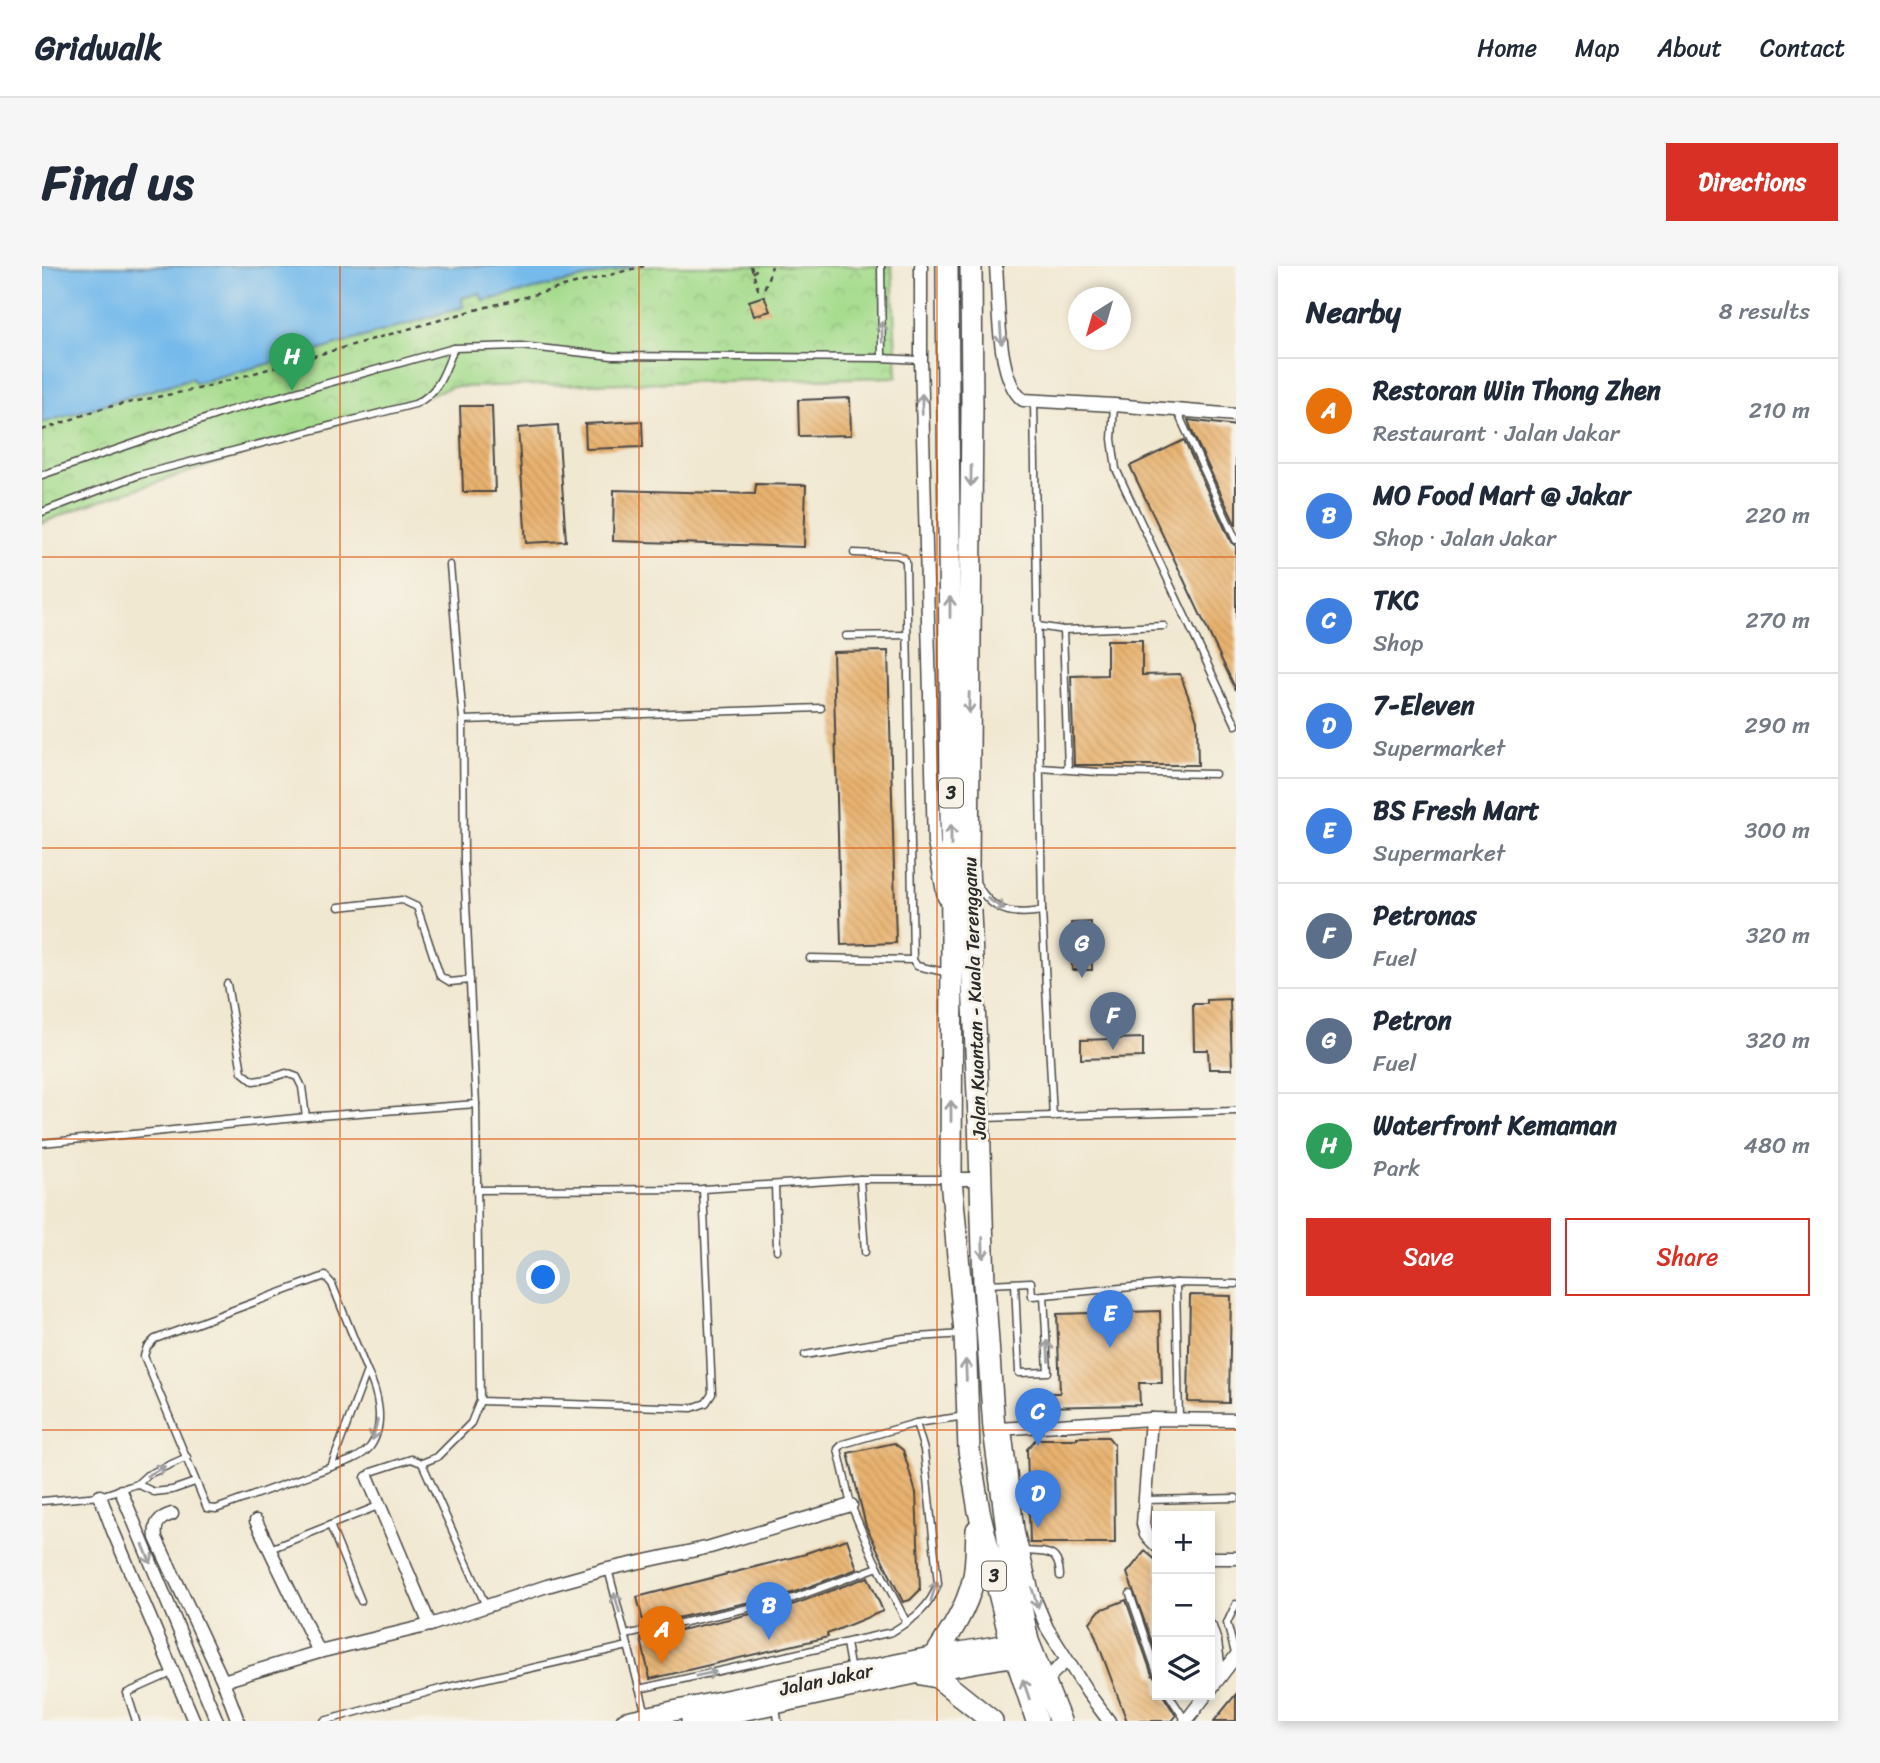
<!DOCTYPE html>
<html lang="en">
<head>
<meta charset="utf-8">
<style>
  body { margin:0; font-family:Sriracha,sans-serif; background:#f6f6f7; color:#1f2937 }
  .controls { position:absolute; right:21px; bottom:21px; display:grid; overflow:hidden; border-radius:0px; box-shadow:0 4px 10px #0003 }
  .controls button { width:63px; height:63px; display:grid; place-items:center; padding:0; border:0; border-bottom:2px solid #e0e1e3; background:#fff; color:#1f2937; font:35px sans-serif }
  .compass { position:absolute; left:1026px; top:21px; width:63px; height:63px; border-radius:50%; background:#fff; box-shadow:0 4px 10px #0003; rotate:217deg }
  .you { position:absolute; left:502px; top:1012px; width:24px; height:24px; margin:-18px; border:5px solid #fff; border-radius:50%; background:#1a73e8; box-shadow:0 0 0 10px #1a73e833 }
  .badge { display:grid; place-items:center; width:46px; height:46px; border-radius:50%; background:#d93025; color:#fff; font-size:23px; font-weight:700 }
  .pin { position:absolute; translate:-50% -58px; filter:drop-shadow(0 2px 4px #0008) }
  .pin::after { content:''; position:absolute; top:37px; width:24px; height:21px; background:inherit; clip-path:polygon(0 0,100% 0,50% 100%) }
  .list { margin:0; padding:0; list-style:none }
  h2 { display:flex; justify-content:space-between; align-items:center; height:91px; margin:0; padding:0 28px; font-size:30px }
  h2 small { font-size:23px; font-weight:400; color:#747a83 }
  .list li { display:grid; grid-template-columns:46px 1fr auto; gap:21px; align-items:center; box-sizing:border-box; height:105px; padding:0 28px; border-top:2px solid #e0e1e3 }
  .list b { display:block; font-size:26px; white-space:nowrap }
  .list p { margin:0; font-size:23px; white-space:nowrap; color:#747a83 }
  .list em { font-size:23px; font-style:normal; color:#747a83 }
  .actions { display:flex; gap:14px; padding:21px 28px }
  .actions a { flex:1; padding:16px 0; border:2px solid #d93025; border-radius:0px; text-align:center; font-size:24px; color:#d93025 }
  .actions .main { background:#d93025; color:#fff }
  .icon { flex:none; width:38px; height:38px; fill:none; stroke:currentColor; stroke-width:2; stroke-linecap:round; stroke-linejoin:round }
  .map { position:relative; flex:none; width:1194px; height:1455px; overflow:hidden; border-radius:0px }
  header { display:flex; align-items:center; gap:42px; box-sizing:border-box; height:98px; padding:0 35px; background:#fff; border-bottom:2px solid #e0e1e3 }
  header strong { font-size:33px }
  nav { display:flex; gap:38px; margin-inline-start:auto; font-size:24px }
  .intro { display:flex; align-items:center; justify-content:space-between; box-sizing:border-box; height:168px; padding:0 42px }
  h1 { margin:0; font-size:49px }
  .button { padding:18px 32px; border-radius:0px; background:#d93025; color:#fff; font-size:24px; font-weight:700 }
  main { display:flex; gap:42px; padding:0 42px }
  aside { flex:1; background:#fff; border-radius:0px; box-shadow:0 4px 10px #0003 }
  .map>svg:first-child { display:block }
</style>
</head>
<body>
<header>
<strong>Gridwalk</strong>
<nav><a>Home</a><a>Map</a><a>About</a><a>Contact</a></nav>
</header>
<div class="intro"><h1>Find us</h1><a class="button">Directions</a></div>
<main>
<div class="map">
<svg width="1194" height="1455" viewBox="0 0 1194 1455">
  <defs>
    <pattern id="park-crowns" width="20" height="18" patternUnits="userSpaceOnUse" patternTransform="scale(1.75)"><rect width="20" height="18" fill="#a5dc8d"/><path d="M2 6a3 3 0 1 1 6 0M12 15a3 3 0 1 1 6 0" fill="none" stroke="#8ebd7a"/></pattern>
    <pattern id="building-back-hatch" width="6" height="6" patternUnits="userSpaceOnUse" patternTransform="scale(1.75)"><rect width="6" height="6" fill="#e8b26f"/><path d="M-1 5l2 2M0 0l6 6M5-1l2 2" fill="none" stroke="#c79960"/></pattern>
  </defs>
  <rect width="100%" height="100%" fill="#f7f3e8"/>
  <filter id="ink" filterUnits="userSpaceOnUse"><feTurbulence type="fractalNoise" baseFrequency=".0143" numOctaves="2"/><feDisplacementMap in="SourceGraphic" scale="14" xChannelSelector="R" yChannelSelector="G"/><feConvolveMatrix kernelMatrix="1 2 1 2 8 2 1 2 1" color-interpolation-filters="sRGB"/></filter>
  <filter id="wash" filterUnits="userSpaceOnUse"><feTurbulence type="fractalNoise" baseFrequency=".00686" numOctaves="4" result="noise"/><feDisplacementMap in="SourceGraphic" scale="28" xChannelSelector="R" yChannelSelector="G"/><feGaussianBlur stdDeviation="1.57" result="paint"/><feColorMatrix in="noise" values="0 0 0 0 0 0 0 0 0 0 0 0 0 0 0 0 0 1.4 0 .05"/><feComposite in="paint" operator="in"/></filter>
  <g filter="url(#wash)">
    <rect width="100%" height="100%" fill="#f1e8d1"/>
    <!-- park -->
    <path fill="url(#park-crowns)" stroke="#68845c" stroke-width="2" d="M593,0h257l5,111 -445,10 -368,119 -42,17v-100l151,-45 2,5 122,-32 146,-44 -2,-9 19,-5 3,8z"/>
    <!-- water -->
    <path fill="#74baeb" stroke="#50728b" stroke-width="2" d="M0,0h593l-152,35 -3,-8 -18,5 1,9 -146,44 -122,32 -3,-5 -150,45z"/>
    <g id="blocks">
      <!-- building -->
      <g fill="url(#building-back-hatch)">
        <path d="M722,30l6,15 -16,5 -5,-15z"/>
        <path d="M808,132l1,37 -52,1 -1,-36z"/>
        <path d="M418,140h32l3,86h-32z"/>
        <path d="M1146,154l48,6v100l-42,-90z"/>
        <path d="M600,155l1,26 -57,2 -1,-25z"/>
        <path d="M516,159l8,116 -40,2 -8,-115z"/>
        <path d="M1142,174l47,102 5,4v144l-106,-224z"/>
        <path d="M714,218l50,1 -2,62 -191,-6 1,-51 141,4z"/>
        <path d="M1065,374h35v35l38,-1 17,46 1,45h-124l-3,-89 36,-1z"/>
        <path d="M846,385l8,292 -55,2 -8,-293z"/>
        <path d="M1049,656l1,48h-20l-1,-47z"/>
        <path d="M1188,733l2,70h-23l-1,-19h-14l-1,-46h14v-4z"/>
        <path d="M1101,772v19l-62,2v-19z"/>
        <path d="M1148,1029l41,1 -2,107 -41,-1z"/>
        <path d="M1118,1045l2,72h-23l1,22 -101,2 -1,-14h22l-3,-79z"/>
        <path d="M1035,1171h31l6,7 1,99h-85l-3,-94 9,-10h41z"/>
        <path d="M852,1177l9,7 13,43 4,97 -10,10 -7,2 -37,-76 -18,-73z"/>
        <path d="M805,1273l10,30 -65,24 -148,32 -7,-28 169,-43v-1z"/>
        <path d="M1103,1285l12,10v95l-30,-83z"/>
        <path d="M826,1311l15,34 -56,23 1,3 -178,42 -9,-40 154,-35z"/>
        <path d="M1084,1334l26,75 5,4v16h6l13,21 -4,5h-45l-37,-99 10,-12z"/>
        <path d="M1194,1428v27h-22z"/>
      </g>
    </g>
  </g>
  <g filter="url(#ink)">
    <use href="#blocks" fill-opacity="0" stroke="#494744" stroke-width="2"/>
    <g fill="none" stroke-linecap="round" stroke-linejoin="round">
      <defs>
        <g id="service">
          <path d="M839,0l1,92 39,2"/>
          <path d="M992,137l8,508 11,206"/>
          <path d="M1072,139l-2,34 4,30 120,256"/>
          <path d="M1135,145l59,129"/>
          <path d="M0,209l186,-64 226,-63 67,-2 91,10 270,2"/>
          <path d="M0,246l97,-37 276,-71c24,-11 30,-33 39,-56"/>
          <path d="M812,287l43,2 7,3 2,4 7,398 4,6 32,7"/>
          <path d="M996,360l25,4 5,139"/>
          <path d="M1021,364l101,-4"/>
          <path d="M804,370l61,-1"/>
          <path d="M421,454l358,-12"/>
          <path d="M998,502l58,4 117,2"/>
          <path d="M935,618c15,28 36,32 65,27"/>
          <path d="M297,641l63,-7 15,7 23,69 10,6 20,-2"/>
          <path d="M768,692l103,2"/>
          <path d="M185,718l15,88 11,9 15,-2 18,-6 11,4 5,10 4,30"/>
          <path d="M941,852l253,-7"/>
          <path d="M0,877l264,-26 170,-13"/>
          <path d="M818,913l5,73"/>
          <path d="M733,919l2,65"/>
          <path d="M435,924l226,-1 157,-10h87"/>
          <path d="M283,1010l7,8 35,87 -36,96 -115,42 -9,-1 -63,-152 3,-9 8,-8z"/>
          <path d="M1134,1017l3,136"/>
          <path d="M946,1018l43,-2 1,14 12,-1 4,77 -29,1 -4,-90"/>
          <path d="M1002,1029l132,-12 60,1"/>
          <path d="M763,1089l99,-17 59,-4"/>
          <path d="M438,1135l212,7 14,-5 6,-9 -9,-205"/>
          <path d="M145,1191l-40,18 -10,9 17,8 18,-2 23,-8"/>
          <path d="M380,1197l64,143"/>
          <path d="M289,1201c13,-4 30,-9 39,-20 16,-22 8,-55 -3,-76"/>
          <path d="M326,1212l3,-6 40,-13 11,4 15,-6 34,-34 9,-22 -4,-297 -12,-241 -1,-143 -13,-155"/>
          <path d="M1103,1234l91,-2"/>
          <path d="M0,1235l58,-5 37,-12"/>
          <path d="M288,1259l31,76"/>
          <path d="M228,1283l108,-43"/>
          <path d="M980,1285c23,2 37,-3 38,25"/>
          <path d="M566,1303l38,145"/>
          <path d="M1088,1328l27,79"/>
          <path d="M865,1357l-34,-66 -22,-52 -13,-56 5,-5 73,-21 50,-7"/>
          <path d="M584,1369l168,-37 84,-31"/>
          <path d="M804,1377l5,29"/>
          <path d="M1194,1391l-9,-34 9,-19"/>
          <path d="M597,1423l253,-57c21,-13 37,-23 46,-48l-14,-134 -8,-27"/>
          <path d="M1127,1429l17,26"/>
          <path d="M734,1441l2,14"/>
          <path d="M94,1455l-9,-28 47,-21"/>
          <path d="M282,1455l116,-32 188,-43"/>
        </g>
        <g id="minor">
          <path d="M879,0v94l13,483 10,55"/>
          <path d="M954,0c3,34 0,114 27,134l91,5 122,10"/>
          <path d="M909,913h30"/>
          <path d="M1109,1153l-8,105 3,11 11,11"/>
          <path d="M956,1163l153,-10 85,1"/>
          <path d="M963,1163l13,104 16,64 13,31 41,65 21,28"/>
          <path d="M326,1212l62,147"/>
          <path d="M79,1225l96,230"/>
          <path d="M58,1230l13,35 81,190"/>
          <path d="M130,1248c-13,4 -18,9 -16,24l67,143 15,40"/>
          <path d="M214,1255l63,131"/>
          <path d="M1168,1292h26"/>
          <path d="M1168,1361l5,15 5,35"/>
          <path d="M181,1415l96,-29 111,-27 117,-39 61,-17 102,-22 141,-42"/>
          <path d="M1005,1421l5,-13 15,-14"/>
          <path d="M1168,1424l26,-34"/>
          <path d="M1144,1455l20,-26"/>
        </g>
        <g id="secondary">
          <path d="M584,1455l309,-65 92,-15"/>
          <path d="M649,1455c114,-21 226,-52 341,-67"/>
        </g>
        <g id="trunk">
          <path d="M905,0l5,670 -1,243 14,154 4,117 10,61 32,131 26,79"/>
          <path d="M929,0l1,142 -4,459 11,251 5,166 10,145 16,124 18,88 32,80"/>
          <path d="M893,1390c16,-24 31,-47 38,-75 4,-16 3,-34 4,-51"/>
          <path d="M880,1408l15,3 55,44"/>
        </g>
      </defs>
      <!-- service casing -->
      <use href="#service" stroke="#494744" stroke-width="9"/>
      <!-- minor casing -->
      <use href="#minor" stroke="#494744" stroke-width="15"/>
      <!-- secondary casing -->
      <use href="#secondary" stroke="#494744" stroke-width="22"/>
      <!-- trunk casing -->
      <use href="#trunk" stroke="#494744" stroke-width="24"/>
      <!-- path -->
      <g stroke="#494744" stroke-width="2.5" stroke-dasharray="5 5" stroke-linecap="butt">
        <path d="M709,0l7,23 7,-2 7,-21"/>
        <path d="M711,7l7,-7"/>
        <path d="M0,164l61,-22 99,-20 273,-78 169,-44"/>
      </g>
      <!-- service -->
      <use href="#service" stroke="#fff" stroke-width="6"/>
      <!-- minor -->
      <use href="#minor" stroke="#fff" stroke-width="12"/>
      <!-- secondary -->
      <use href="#secondary" stroke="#fff" stroke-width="19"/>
      <!-- trunk -->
      <use href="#trunk" stroke="#fff" stroke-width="21"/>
    </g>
    <!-- one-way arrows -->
    <defs><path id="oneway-shaft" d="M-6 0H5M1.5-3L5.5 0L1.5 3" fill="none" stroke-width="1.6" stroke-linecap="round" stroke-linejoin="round" transform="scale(1.75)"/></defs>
    <g stroke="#a0a0a0">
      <use href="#oneway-shaft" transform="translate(840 66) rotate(-91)"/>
      <use href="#oneway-shaft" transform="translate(959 68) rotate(86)"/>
      <use href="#oneway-shaft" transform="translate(880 138) rotate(-91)"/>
      <use href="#oneway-shaft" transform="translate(929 210) rotate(91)"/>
      <use href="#oneway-shaft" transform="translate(908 341) rotate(-90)"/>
      <use href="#oneway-shaft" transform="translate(927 437) rotate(91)"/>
      <use href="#oneway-shaft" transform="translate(909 569) rotate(-90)"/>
      <use href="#oneway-shaft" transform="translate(954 638) rotate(33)"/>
      <use href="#oneway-shaft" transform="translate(909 845) rotate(-90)"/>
      <use href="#oneway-shaft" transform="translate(941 982) rotate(88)"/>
      <use href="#oneway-shaft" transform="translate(1006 1085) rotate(-93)"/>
      <use href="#oneway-shaft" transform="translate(924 1104) rotate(-92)"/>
      <use href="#oneway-shaft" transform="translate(333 1164) rotate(105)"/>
      <use href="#oneway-shaft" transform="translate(114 1205) rotate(-28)"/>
      <use href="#oneway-shaft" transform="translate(105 1288) rotate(67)"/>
      <use href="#oneway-shaft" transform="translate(892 1325) rotate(-72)"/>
      <use href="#oneway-shaft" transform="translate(993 1332) rotate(73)"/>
      <use href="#oneway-shaft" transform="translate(575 1337) rotate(-105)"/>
      <use href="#oneway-shaft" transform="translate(664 1408) rotate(-12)"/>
      <use href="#oneway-shaft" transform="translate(984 1423) rotate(-109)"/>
    </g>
  </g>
  <!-- grid -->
  <path fill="none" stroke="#df570e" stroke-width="2" stroke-opacity="0.55" d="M298,0v1455M597,0v1455M895,0v1455M0,291h1194M0,582h1194M0,873h1194M0,1164h1194"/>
  <g text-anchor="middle" stroke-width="6" stroke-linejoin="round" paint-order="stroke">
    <!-- shield labels -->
    <g fill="#f7f3e8" stroke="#686764" stroke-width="2">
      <rect x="897" y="512.5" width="24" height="29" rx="5"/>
      <rect x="940" y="1295.5" width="24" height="29" rx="5"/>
    </g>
    <g font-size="18" font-weight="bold" fill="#2b2b2b">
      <text x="909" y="533">3</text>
      <text x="952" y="1316">3</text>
    </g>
    <!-- street labels -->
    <g font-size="19" fill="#2b2b2b" stroke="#f7f3e8">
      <text transform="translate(932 732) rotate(-92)" y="7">Jalan Kuantan - Kuala Terengganu</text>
      <text transform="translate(784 1413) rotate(-12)" y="7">Jalan Jakar</text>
    </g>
  </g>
</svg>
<div class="controls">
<button>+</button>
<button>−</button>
<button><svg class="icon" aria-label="layers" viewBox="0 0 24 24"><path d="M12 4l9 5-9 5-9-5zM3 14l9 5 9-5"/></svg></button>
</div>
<svg class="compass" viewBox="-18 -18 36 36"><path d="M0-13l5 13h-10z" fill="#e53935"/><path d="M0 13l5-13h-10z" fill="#747a83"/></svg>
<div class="you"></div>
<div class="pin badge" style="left:620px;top:1398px;background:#e8710a">A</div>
<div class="pin badge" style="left:727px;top:1374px;background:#3f7fe0">B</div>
<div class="pin badge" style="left:996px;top:1180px;background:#3f7fe0">C</div>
<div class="pin badge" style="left:996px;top:1262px;background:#3f7fe0">D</div>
<div class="pin badge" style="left:1068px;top:1082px;background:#3f7fe0">E</div>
<div class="pin badge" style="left:1071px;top:784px;background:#5c6f8a">F</div>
<div class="pin badge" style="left:1040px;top:712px;background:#5c6f8a">G</div>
<div class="pin badge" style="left:250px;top:125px;background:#2e9e5b">H</div>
</div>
<aside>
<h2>Nearby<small>8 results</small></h2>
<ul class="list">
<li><span class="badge" style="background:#e8710a">A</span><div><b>Restoran Win Thong Zhen</b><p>Restaurant · Jalan Jakar</p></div><em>210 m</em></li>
<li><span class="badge" style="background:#3f7fe0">B</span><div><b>MO Food Mart @ Jakar</b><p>Shop · Jalan Jakar</p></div><em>220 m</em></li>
<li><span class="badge" style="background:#3f7fe0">C</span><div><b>TKC</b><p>Shop</p></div><em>270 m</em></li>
<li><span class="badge" style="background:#3f7fe0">D</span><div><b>7-Eleven</b><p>Supermarket</p></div><em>290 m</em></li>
<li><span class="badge" style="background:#3f7fe0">E</span><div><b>BS Fresh Mart</b><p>Supermarket</p></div><em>300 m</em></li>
<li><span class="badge" style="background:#5c6f8a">F</span><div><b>Petronas</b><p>Fuel</p></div><em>320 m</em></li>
<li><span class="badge" style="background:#5c6f8a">G</span><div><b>Petron</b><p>Fuel</p></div><em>320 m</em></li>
<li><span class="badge" style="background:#2e9e5b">H</span><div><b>Waterfront Kemaman</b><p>Park</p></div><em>480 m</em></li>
</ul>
<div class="actions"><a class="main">Save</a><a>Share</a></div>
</aside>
</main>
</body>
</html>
